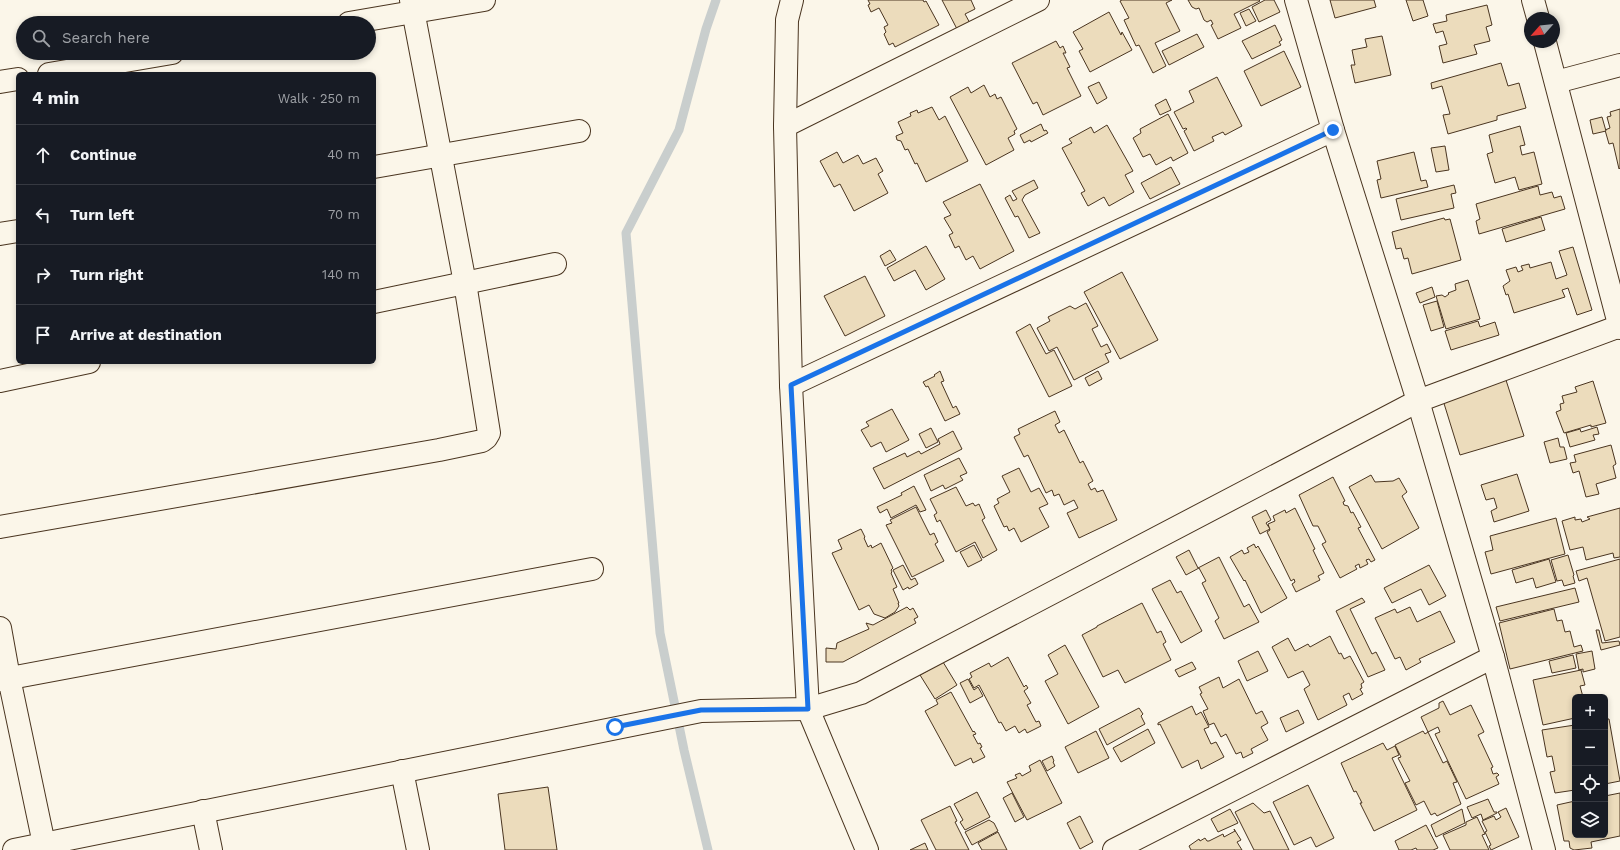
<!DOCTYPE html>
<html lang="en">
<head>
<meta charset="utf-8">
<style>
  body { margin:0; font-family:"Work Sans",sans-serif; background:#20242c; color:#f1f3f6 }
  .controls { position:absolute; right:12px; bottom:12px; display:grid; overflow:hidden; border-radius:6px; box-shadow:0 2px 6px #0003 }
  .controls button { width:36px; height:36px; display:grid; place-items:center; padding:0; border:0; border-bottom:1px solid #363941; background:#171b24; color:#f1f3f6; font:20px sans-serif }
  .compass { position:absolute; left:1524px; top:12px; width:36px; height:36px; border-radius:50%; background:#171b24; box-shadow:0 2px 6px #0003; rotate:243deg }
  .stop { position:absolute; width:12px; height:12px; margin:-9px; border:3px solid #1a73e8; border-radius:50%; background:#fff }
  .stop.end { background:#1a73e8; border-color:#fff; box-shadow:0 1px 4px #0008 }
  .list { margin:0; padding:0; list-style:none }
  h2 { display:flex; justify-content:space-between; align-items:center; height:52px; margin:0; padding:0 16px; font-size:17px }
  h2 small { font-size:13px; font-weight:400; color:#9ea1a6 }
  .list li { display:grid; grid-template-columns:26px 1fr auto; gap:12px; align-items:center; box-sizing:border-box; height:60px; padding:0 16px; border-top:1px solid #363941 }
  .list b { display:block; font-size:15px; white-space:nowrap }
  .list em { font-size:13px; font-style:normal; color:#9ea1a6 }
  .icon { flex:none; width:22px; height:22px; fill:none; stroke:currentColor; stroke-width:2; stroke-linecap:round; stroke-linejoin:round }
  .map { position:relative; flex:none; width:1620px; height:850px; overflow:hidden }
  .search { position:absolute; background:#171b24; box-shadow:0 2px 6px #0003; left:16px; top:16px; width:360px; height:44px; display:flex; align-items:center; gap:10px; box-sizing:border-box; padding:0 14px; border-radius:22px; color:#9ea1a6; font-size:15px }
  .panel { position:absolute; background:#171b24; box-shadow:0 2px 6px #0003; left:16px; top:72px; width:360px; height:292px; border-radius:6px }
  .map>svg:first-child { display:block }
</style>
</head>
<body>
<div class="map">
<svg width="1620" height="850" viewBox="0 0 1620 850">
  <rect width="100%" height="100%" fill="#fbf6e9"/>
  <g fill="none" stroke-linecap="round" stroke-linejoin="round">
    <!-- stream -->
    <path stroke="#c9cecd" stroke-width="9" d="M708,850l-24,-100 -24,-117 -34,-400 53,-103 27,-101 10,-29"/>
  </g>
  <!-- building -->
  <g fill="#ecdcbc" stroke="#4a3520">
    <path d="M868,0h55l1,2 2,-1 13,24 -44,22 -2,-4 -4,2 -5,-11 2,-2 -2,-5 4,-2 -9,-17 -8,4 -3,-7 2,-1z"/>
    <path d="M942,0h29l4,9 -10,5 6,11 -14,4z"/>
    <path d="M1122,0h50l-6,3 14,28 -25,12 11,23 -13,7 -14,-28 -3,1 -12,-26 5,-2 -9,-17z"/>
    <path d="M1188,0h71l1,1 -26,13 7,14 -23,11 -7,-14 2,-1 -2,-4 -4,2 -3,-2 -5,-12 -3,1 -4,-2z"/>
    <path d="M1265,0h9l6,12 -21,10 -7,-15z"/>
    <path d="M1330,0h44l2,7 -41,11z"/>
    <path d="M1406,0h17l5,16 -15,5z"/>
    <path d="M1487,5l5,20 -6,2 4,14 -16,4 3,9 -34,9 -4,-17 8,-2 -4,-13 -7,2 -3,-9 14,-3 -1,-6z"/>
    <path d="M1249,9l7,12 -10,5 -6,-13z"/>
    <path d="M1109,12l12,23 1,-3 10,18 -42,22 -11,-21 4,-2 -10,-17z"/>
    <path d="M1275,25l7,15 -3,2 2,3 -29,14 -10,-18z"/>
    <path d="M1197,34l7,13 -35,18 -7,-14z"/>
    <path d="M1382,36l9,39 -36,8 -4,-18h4l-3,-15 15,-3 -2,-8z"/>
    <path d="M1056,41l4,7 3,-2 3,7h-3l7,14 -3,1 14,28 -38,19 -6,-13 -4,2 -21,-41z"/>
    <path d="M1284,51l17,36 -40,19 -17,-35z"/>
    <path d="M1501,63l7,23 11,-3 7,25 -29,8v4l-49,14 -5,-19 7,-1 -8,-28 -10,3 -1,-6z"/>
    <path d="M1217,77l25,49 -17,9 -2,-3 -11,5 2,4 -20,10 -10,-20 3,-2 -1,-1 -3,1 -9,-17 20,-10 -5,-11z"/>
    <path d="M1099,82l8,16 -10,6 -9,-17z"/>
    <path d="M984,85l6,12 5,-3 2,5 4,-2 16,32 -3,2 1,3 -7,4 6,12 -28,15 -36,-68 18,-10 3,6z"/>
    <path d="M1166,99l5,11 -11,5 -5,-10z"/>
    <path d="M932,107l7,13 6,-4 23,45 -42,21 -9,-19 -2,1 -7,-15 -3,1 -4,-9 -4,-1 -1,-4 7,-3 -5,-11 13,-6 -1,-3 7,-3 1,3z"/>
    <path d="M1620,109v59l-1,1 -6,-26 -4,1 -4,-14 5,-2 -3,-11 4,-1 -1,-4z"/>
    <path d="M1168,114l20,39 -15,8 -2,-4 -15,8 -6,-11 -7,3 -10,-19 8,-5 -1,-4z"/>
    <path d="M1602,117l4,14 -13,3 -3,-14z"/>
    <path d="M1041,124l3,7 2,-1 2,3 -17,9 -1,-2 -6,3 -4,-8z"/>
    <path d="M1107,125l26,46 -8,4 9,17 -25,14 -5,-9 -16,9 -7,-13 4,-2 -23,-43 10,-5 -3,-4 22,-12 3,6z"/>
    <path d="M1520,126l5,19 -5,1 2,9 12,-3 8,32 -23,6 -4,-13 -20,6 -8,-29 6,-2 -4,-17z"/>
    <path d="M1445,146l4,24 -13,2 -5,-24z"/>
    <path d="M837,152l6,11 15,-8 5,9 13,-6 7,13 -5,3 10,19 -34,18 -14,-27 -6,3 -14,-26z"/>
    <path d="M1414,152l7,29 5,-1 2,7 -47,11 -4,-18 4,-1 -4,-18z"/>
    <path d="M1171,167l9,17 -30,15 -9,-16z"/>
    <path d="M1034,180l4,8 -13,7 -3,5 18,33 -11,5 -11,-22 -3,1 -10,-19 5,-3 3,6 4,-2 -5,-8z"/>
    <path d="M980,184l34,67 -34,18 -7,-13 -7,4 -7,-14 -4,2 -6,-13 4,-2 -9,-15 7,-3 -8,-13z"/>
    <path d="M1454,185l2,8 -5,1 3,14 -53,12 -5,-21z"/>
    <path d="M1538,186l2,9 12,-3 2,6 7,-2 4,13 -86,25 -3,-13 4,-2 -4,-15z"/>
    <path d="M1541,217l4,13 -39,12 -4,-13z"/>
    <path d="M1444,218l1,2 5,-1 11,41 -49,14 -4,-16 -4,1 -3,-11 -5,1 -4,-17z"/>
    <path d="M926,246l19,33 -19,11 -11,-20 -21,11 -7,-13z"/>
    <path d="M1573,247l19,63 -15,5 -9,-27 -6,2 3,7 -51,16 -6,-19 -2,1 -3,-9 7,-5 -4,-11 10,-3 2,5 5,-2 -2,-4 8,-2 1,4 21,-6 5,17 11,-4 -8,-24z"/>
    <path d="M890,250l6,10 -11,6 -5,-10z"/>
    <path d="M1122,272l36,68 -38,19 -36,-67z"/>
    <path d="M865,276l20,40 -40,20 -21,-40z"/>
    <path d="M1468,280l12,39 -34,10 -10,-33 6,-1 3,2 4,-3 -1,-1 8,-3 -1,-6z"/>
    <path d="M1432,287l3,10 -15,6 -4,-10z"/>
    <path d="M1437,301l7,26 -13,4 -8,-26z"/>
    <path d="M1086,303l12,23 -6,3 9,18 6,-3 4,8 -6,2 4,8 -35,18 -17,-33 -8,4 -12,-23 13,-7 -2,-4 22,-11 5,3z"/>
    <path d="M1478,321l2,6 15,-5 4,13 -48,15 -6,-19z"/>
    <path d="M1030,324l16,30 8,-4 18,36 -23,11 -33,-65z"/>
    <path d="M940,371l4,10 -3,1 12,26 3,-2 4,8 -15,7 -17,-35 -2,1 -3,-5 12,-6 -1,-1z"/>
    <path d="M1098,371l4,8 -13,7 -4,-8z"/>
    <path d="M1505,377l19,59 -64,19 -18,-58z"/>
    <path d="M1593,381l13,42 -15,4v-2l-27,8 -8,-21 5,-2 -1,-6 4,-1 -2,-7 15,-4 -2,-5z"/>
    <path d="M892,409l17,31 -23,12 -5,-10 -10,5 -10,-17 8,-4 -3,-4z"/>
    <path d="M1055,411l5,11 -5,3 4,8 5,-3 16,33 3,-2 10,20 -5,3 3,6 4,-2 2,4 6,-2 14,30 -38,18 -12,-25 11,-5 -4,-8 -10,5 -5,-11 -5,2 -2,-6 -6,3 -18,-38 -4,2 -10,-20 6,-3 -2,-5z"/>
    <path d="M1597,427l2,7 -6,1 2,5 -25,7 -4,-14 14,-4 1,3z"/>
    <path d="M931,428l7,14 -12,6 -7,-14z"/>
    <path d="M953,431l9,18 -78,40 -11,-21 32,-15 2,4 12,-6 2,3 19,-10 -2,-5z"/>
    <path d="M1558,438l2,9h4l3,12 -17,4 -6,-21z"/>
    <path d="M1611,445l5,19 -3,2 3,12 -20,6 3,10 -13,3 -7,-26 -6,2 -3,-10 6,-1 -2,-7z"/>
    <path d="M959,458l8,15 -7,3 3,4 -18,9 -2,-4 -12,6 -7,-16z"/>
    <path d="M1019,468l12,24 8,-4 9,16 -9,4 10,19 -28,15 -7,-14 -5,3 -2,-5 -3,1 -10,-21 5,-3 -2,-4 13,-7 -8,-16z"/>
    <path d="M1517,474l12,37 -35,11 -3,-11 6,-3 -3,-10 -8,2 -5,-15z"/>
    <path d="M1371,475l4,7 18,-1 6,-3 8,14 -5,4 17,32 -37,21 -33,-62z"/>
    <path d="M1333,477l12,24 -2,1 1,3 4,1 3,7 2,-1 8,15 -3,1 17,32 -4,2 -2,-3 -3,1 2,4 -8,4 -1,-4 -4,2 2,3 -17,9 -18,-34 4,-2 -8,-16h-5l-14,-31z"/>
    <path d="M914,486l12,24 -6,2 -4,-7 -25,13 -4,-9 -7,4 -3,-6 25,-12 -1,-2z"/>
    <path d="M956,487l10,19 7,-3 2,3 4,-2 6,14 -3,2 15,30 -14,8 -8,-16 -19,10 -16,-32 -3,2 -3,-7 3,-2 -7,-14z"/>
    <path d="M916,507l14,28 4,-2 4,9 -3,2 9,17 -32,16 -26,-52 6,-2 -2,-3z"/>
    <path d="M1295,508l20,41 -2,1 11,23 -6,3 2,4 -24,12 -4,-8 3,-2 -1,-3 -3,2 -24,-49 3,-2 -2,-6 7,-3 -2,-5 12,-6 1,3z"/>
    <path d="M1620,508v49l-6,1 -1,-5 -27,7 -3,-13 -13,3 -8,-29 13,-4v3l6,-1 1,3 8,-3 -3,-2z"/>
    <path d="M1266,510l5,10 -5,3 4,6 -10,5 -8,-17z"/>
    <path d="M1556,518l9,36 -74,20 -6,-22 8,-2 -3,-14z"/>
    <path d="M861,529l4,8 -1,1 4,9 3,-2 1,3 9,-5 12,25 -2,2 1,2 -1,1 6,14 -4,2 6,14h-1l1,3 -4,6 -10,6 -11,-4 -5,-9 -10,5 -27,-57 10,-4 -4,-9z"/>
    <path d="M1254,544l2,4 2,-2 29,52 -26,15 -16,-33 -1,1 -14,-24 12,-7 2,4 5,-2 -2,-4z"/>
    <path d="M974,545l8,15 -14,7 -8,-15z"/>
    <path d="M1189,550l9,18 21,-11 25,50 5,-3 10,18 -35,17 -9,-18 4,-3 -17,-35 4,-2 -7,-13 -13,7 -10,-18z"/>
    <path d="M1568,555l6,20 -1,1 2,7 -11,3 -2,-6 -5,1 -6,-21z"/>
    <path d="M1549,559l7,23 -20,6 -3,-10 -17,5 -4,-13z"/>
    <path d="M1620,559v78l-15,4 -18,-63 -8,3 -3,-10z"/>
    <path d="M903,565l8,15 4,-2 3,6 -9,5 -1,-2 -5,3 -10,-20z"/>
    <path d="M1429,565l17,31 -17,9 -8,-16 -29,14 -8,-15z"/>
    <path d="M1170,580l7,13 4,-2 21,40 -21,12 -29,-54z"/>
    <path d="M1575,588l4,14 -79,19 -4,-14z"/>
    <path d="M1362,598l3,4 -15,7 22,45 4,-2 9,18 -17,7 -32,-66z"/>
    <path d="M1142,603l15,30 4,-2 5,11 -3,2 8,16 -46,23 -7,-13 -15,7 -21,-42 15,-8v-1z"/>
    <path d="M907,607l3,3 3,-2 5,9 -4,2 2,4 -73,39h-17v-14l10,1 1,-6 32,-14 -3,-6 7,2z"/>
    <path d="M1410,607l7,15 23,-11 15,31 -36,17 2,3 -15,8 -6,-13 -5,2 -20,-41 20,-9 2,4z"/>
    <path d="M1554,609l3,12 5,-1 3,12 5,-1 4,16 7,-2 2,6 -73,18 -11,-46z"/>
    <path d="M1596,630h3l3,13 17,-2 1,4 -19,5z"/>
    <path d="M1330,636l9,18 2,-1 3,6 6,-3 14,26 -3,2 1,4 -2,1 3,5 -11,6 -3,-7 -6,3 4,9 -29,15 -14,-31 6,-4 -7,-14 -15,7 -16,-31 16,-9 7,13 13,-7 2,3z"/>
    <path d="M1065,645l34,62 -31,17 -23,-43 13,-7 -10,-19z"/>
    <path d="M1258,651l10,20 -21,10 -9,-20z"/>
    <path d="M1592,651l3,18 -12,3v-3l-4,1 -3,-16z"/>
    <path d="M1573,655l3,13 -24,5 -3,-12z"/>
    <path d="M1008,657l16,30 2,-2 2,3 -4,3 7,12 -4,2 9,17 3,-1 2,5 -14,7 -2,-4 -6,4 -4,-7 -9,5 -5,-9 -2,1 -20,-38 -5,3 -5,-9 3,-2 -2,-4 19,-10 2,4z"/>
    <path d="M943,662l14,23 -22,14 -15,-24z"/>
    <path d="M1192,662l4,7 -17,8 -4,-7z"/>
    <path d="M1581,670l4,15 -5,1 3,11h-8v21l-32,7 -10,-45z"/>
    <path d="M1219,677l4,11 16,-9 17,35 6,-3 6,12 -7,4 7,13 -17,9 2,4 -10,5 -2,-6 -5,2 -10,-20 -5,3 -7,-14 -5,2 -6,-14 5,-2 -8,-15 2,-1 -3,-6z"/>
    <path d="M968,679l6,11 4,-3 5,9 -13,7 -10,-20z"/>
    <path d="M951,692l22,40 1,-1 2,3 -3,1 5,9 2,-1 2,4 -2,1 5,9 -12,6 -2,-5 -16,8 -30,-55 13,-7 -2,-4z"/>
    <path d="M1443,701l7,14 21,-10 13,27 -6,3 15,32 -2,1 2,6 4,-1 2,2 -3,2 3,7 -33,15 -31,-65 5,-2 -2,-5 -10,5 -7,-15 18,-9v-5z"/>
    <path d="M1192,706l4,9 5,-3 8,15 -5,2 7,15 5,-2 8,15 -23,12 -3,-9 -16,8 -22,-44 -2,1v-2z"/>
    <path d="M1139,708l4,6 -2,2 4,8 -38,21 -8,-16z"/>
    <path d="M1298,710l6,13 -18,9 -6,-14z"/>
    <path d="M1605,719h4l11,62 -15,3z"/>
    <path d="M1575,725v65l-20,3 -5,-21 5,-1 -3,-15 -5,1 -5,-27z"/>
    <path d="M1148,729l7,14 -34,19 -8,-14z"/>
    <path d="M1096,731l13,27 -31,15 -13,-26z"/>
    <path d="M1423,731l2,3 3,-2 15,31 4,-2 10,21 -4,1 8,21 -24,12 -2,-3 -4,2 -7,-14 -8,4 -11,-22 5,-2 -12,-23 3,-1 -6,-12z"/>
    <path d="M1383,743l4,7 8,-4 4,9 -7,3 25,52 -43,21 -14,-28h2l-6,-12 -2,1 -13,-29z"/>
    <path d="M1052,756l2,5 -1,1 2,4 -8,5 -5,-10z"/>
    <path d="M1040,760l22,43 -35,17 -20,-38 10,-4 -2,-3 5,-2 2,3 9,-5 -2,-5z"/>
    <path d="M1308,785l26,53 -18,9 -5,-10 -17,8 -21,-43z"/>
    <path d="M548,787l9,63h-52l-7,-56z"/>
    <path d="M977,792l13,25 -25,13 -5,-8 3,-2 -9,-16z"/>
    <path d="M1012,793l12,24 -9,5 -12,-24z"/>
    <path d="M1620,793v43l-29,6 1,6 -18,2 -4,-2 -1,-7h-5l-7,-36 18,-4v34h30v-39z"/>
    <path d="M1488,799l6,13h3v1l-14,7 -2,-6 -9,4 -5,-11z"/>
    <path d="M1253,803l11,10 6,-2 19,39h-35l-19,-38z"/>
    <path d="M950,806l7,15 -2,1 14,28h-33l-15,-30z"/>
    <path d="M1506,808l13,29 -28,13 -2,-4 2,-1 -6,-13 2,-1 -5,-10 12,-5 2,4 5,-3 -3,-5z"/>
    <path d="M1230,809l8,14 -20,9 -7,-13z"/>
    <path d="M1462,809l3,14 -29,14 -5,-12z"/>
    <path d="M1080,816l13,26 -13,7 -13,-26z"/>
    <path d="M1477,817l8,17 -3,1 7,15h-39l-7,-15 23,-10v-3z"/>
    <path d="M989,820l5,3 4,8 -26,14 -7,-13z"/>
    <path d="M1426,825l12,23 -5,2h-16l-1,-2 -5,2h-12l-4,-9z"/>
    <path d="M1234,829l7,11 -4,2 5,8h-51l-2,-4 10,-7 1,2 5,-3 2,3h2l14,-7 1,3 11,-6z"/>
    <path d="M998,832l9,18h-25l-4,-7z"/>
    <path d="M925,843l3,7h-18z"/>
  </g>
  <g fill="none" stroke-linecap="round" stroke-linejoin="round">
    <defs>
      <g id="street">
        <path d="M792,0l-5,20 -2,106 6,259 17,324 59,141"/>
        <path d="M1296,0l37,130 85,271 75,256 51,193"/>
        <path d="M1533,0l5,18"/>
        <path d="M349,23l135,-23"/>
        <path d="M1545,42l75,286"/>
        <path d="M49,74l123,-21"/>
        <path d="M0,82l18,-3"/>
        <path d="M1556,82l64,-17"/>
        <path d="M785,126l253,-126"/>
        <path d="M374,167l205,-36"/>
        <path d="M0,234l18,-3"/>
        <path d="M374,302l181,-38"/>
        <path d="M0,381l89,-19"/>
        <path d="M791,385l542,-255"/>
        <path d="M0,527l439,-77 43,-9 4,-3 3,-5 -24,-150 -54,-283"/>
        <path d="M0,628l9,50 35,166"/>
        <path d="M0,680l592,-111"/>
        <path d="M402,771l16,79"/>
        <path d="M203,811l8,39"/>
        <path d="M14,850l687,-139 107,-2 53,-16 557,-292 202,-75"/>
        <path d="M1114,850l379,-193"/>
      </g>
    </defs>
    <!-- street casing -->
    <use href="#street" stroke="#4a3520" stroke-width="24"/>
    <!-- street -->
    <use href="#street" stroke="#fbf6e9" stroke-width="22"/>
  </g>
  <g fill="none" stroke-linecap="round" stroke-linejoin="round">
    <!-- route -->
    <path stroke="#1a73e8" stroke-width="5" d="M615,727l86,-17 107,-1 -17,-324 542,-255"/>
  </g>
</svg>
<div class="controls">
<button>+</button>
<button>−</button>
<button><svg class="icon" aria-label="locate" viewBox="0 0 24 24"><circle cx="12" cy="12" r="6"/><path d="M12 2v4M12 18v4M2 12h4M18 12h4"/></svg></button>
<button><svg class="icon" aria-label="layers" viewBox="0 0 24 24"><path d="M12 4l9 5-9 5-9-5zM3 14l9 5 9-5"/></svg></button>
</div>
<svg class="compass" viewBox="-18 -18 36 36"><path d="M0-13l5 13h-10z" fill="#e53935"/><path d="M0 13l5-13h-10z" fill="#9ea1a6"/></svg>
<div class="stop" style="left:615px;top:727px"></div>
<div class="stop end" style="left:1333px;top:130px"></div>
<div class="search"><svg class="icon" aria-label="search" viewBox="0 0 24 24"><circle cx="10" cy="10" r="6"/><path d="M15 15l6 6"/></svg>Search here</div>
<section class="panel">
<h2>4 min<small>Walk · 250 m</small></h2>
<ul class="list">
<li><svg class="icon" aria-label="ahead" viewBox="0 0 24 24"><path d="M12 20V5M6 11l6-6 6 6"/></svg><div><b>Continue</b></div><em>40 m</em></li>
<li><svg class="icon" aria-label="left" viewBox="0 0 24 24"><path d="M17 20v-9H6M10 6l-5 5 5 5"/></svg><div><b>Turn left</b></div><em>70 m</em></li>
<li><svg class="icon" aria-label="right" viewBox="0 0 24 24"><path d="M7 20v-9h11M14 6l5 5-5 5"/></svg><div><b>Turn right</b></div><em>140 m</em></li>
<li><svg class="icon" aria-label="arrive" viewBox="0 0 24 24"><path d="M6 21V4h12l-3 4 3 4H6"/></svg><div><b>Arrive at destination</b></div></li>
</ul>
</section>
</div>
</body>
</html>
